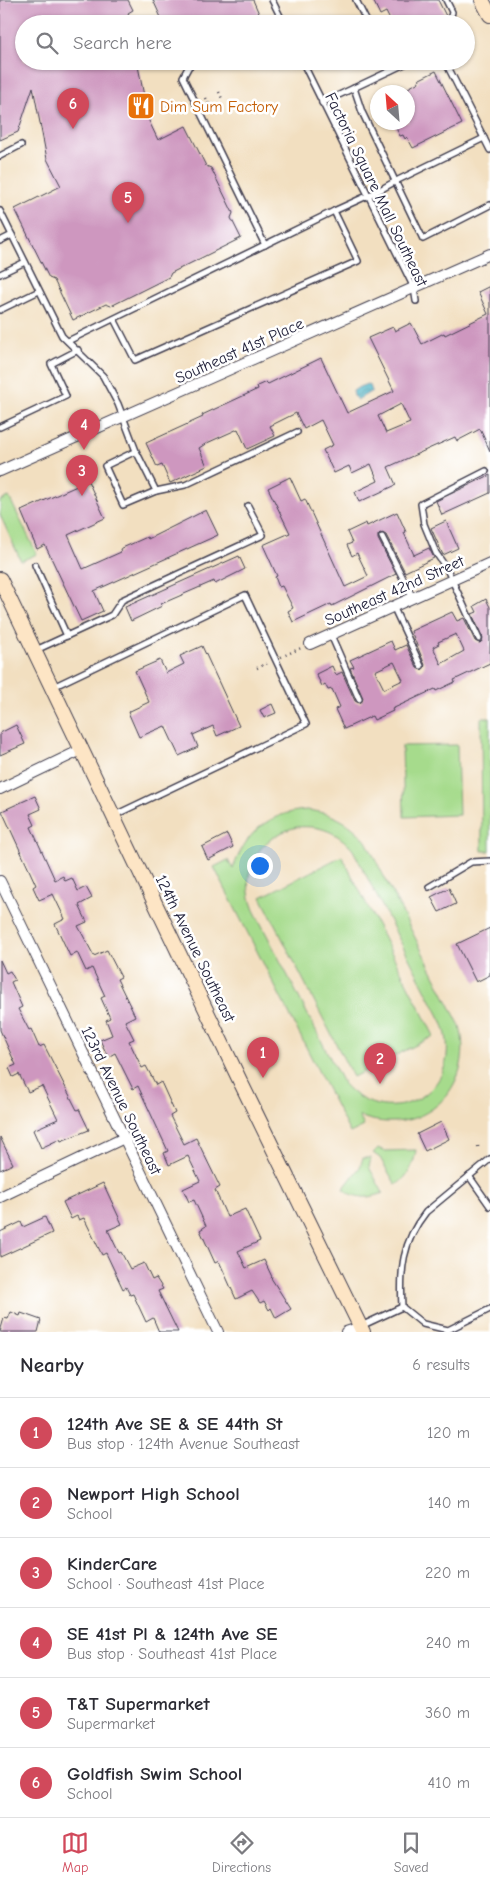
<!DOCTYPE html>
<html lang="en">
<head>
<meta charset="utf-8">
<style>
  body { margin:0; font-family:"Comic Neue",sans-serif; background:#f2f2f3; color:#2b2b33 }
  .compass { position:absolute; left:370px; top:85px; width:45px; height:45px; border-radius:50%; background:#fff; box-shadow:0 1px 4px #0004; rotate:334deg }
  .you { position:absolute; left:259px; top:865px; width:18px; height:18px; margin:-12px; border:4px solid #fff; border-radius:50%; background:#1a73e8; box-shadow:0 0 0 8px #1a73e833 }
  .badge { display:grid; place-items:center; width:32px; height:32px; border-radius:50%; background:#d1495b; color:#fff; font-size:16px; font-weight:700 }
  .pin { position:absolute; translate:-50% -41px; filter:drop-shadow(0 1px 2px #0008) }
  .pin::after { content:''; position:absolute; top:26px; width:18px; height:15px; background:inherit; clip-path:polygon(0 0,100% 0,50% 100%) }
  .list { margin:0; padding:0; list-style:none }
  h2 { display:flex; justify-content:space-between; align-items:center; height:65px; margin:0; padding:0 20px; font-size:21px }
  h2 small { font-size:16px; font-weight:400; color:#7c7c81 }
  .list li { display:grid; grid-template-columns:32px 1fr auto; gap:15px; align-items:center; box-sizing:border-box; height:70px; padding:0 20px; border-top:1px solid #e1e1e2 }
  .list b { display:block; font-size:19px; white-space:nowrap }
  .list p { margin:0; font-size:16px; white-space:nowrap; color:#7c7c81 }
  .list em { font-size:16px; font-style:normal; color:#7c7c81 }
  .icon { flex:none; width:28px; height:28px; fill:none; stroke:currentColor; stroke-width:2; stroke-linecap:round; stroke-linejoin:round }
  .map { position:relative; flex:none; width:490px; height:1332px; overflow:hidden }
  .search { position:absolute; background:#fff; box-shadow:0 1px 4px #0004; left:15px; right:15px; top:15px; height:55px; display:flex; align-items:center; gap:12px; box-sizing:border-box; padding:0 18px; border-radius:28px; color:#7c7c81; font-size:19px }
  .sheet { height:485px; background:#fff }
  nav { display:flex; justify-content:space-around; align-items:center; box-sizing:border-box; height:70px; border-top:1px solid #e1e1e2; background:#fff; font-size:14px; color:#7c7c81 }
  nav a { display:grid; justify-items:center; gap:2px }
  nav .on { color:#d1495b }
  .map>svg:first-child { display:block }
</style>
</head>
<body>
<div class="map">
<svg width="490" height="1332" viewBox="0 0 490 1332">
  <defs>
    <pattern id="water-waves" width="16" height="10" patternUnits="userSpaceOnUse" patternTransform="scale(1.25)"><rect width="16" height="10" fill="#43afc1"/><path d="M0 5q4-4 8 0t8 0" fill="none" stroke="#388e9e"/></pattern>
  </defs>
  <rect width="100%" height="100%" fill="#fff"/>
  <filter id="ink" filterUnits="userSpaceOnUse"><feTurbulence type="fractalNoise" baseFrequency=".02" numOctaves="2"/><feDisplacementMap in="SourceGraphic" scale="10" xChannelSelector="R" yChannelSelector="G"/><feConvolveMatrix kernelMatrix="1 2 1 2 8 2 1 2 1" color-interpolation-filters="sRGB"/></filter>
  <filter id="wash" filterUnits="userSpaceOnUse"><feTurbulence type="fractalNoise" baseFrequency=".0096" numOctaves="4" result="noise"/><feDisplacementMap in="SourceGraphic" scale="20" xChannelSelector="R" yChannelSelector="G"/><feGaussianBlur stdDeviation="1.12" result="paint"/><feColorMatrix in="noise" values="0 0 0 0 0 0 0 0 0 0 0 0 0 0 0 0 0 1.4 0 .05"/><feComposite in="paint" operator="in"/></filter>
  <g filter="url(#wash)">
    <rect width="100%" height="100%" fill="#f2dfc0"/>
    <!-- green -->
    <g fill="#a6db8c" stroke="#647e64" fill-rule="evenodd">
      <path d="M9,497l28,57 -16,7 -21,-46v-14z"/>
      <path d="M481,718h9v133h-8z"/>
      <path d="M457,745l2,70 -55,2 -2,-71z"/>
      <path d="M306,810c25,2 44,12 60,31l94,185c16,63 -39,114 -101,90l5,10 -14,7 -136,-266 14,-7 5,9c12,-36 35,-56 73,-59zM297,827c23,-2 41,5 56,23l89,172c27,67 -53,115 -99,61l-89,-173c-16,-38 3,-73 43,-83z"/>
      <path d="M342,856l92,180 -81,41 -92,-180z"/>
      <path d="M378,1148l6,3 32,-1c-2,15 -8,27 -20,35l-16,-27 -7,-5z"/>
      <path d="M363,1158h8l-2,9 14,26c-14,6 -27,6 -40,-4l17,-22z"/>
    </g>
    <!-- water -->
    <path fill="url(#water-waves)" stroke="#32687e" d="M367,384l3,1 2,6 -15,9 -3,-4 -1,-5 6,-4z"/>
    <g id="blocks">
      <!-- building -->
      <g fill="#ce97bf" fill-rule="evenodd">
        <path d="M0,0h128l5,10 -5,3 2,11h-106v37h113l12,60 9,19 28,-14 20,40 5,2 22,45 -2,5 10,20 -70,35 -2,4 -58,29 -5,-2 -33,16 -19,-40 -5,-2 -34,-69 46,-23 -14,-27 -14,-72 -15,45 -18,8z"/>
        <path d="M153,0h100l7,16 -16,8h-80z"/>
        <path d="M373,0h65l8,16v2l-11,6h-43l-6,-12 -6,3z"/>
        <path d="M436,71l26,53 -49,24 -6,-11 -2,2 -2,-4 -3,1 -7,-14h15v-34l11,-6 -1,-2z"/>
        <path d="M490,286v165l-10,-22 -23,12 -2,-4 -67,30 8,18 -37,17 -4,-10 23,-11 -7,-17 -19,9 -3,-7 -15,7 -11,-23 10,-5 -12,-25 -17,9 -8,-16 -26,13 5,10 -28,13 -9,-20 -31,14 -8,5 8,18 -37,17 -8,-18 -5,2 -11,-24 57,-26 -1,-2 56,-26 -1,-3 9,-4 2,2 53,-26 26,55 47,-22 -26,-53 25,-11 2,4 16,-8 11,21 22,-11 1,2 43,-21 -10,-22zM401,404l9,19 -24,10 -8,-17z"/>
        <path d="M490,475v18l-48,22 -6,-14z"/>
        <path d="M290,477l11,24 4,-2 40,88 23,-11 -11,-23 -5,3 -5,-11 5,-2 -5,-11 19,-9 1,3 30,-14 9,20 -2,1 10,22 15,-7 5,10 -29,14 -19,-37 -6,-2 -2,2v4l18,35 -64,32 -1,-2 -38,18 -5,-11 5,-3 -11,-22 -3,1 -4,-10 2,-1 -14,-31 27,-12 -22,-45z"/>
        <path d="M88,481l17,37 -37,17 15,34 38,-17 -1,-3 27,-12 1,2 58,-29 12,25 -124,56 9,20 -22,10 -36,-76 -8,4 -16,-38z"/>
        <path d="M446,521l12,27 -15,7 -12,-27z"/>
        <path d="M239,556l6,13 -30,15 -1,-3 -53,23 1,2 -31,15 -6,-14z"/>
        <path d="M486,599l4,8v56l-36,17 1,2 -19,9 -1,-2 -43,20 1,2 -19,9 -2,-4 -28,13 -9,-20 5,-2 -8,-18 -4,1 -3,-6 -3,2 -6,-12 16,-8 4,9 6,-3 13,29 5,2 3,-5 -13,-30 4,-1 -4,-7 41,-19 4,9 11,-5 11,23 5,2 3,-5 -14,-34 41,-19 5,9 7,-3 11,23 5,2 3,-5 -11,-24 5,-2 -3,-6zM456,634l8,17 -23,13 -8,-17 6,-3 -1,-2zM394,662l9,18 -19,9 -9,-18z"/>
        <path d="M202,646l37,80 -22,10 -4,-10 -20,9 5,12 -19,9 -14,-30 -26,11 -11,-25 21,-10 -14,-31 25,-11 6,13 18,-9 -4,-8z"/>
        <path d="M272,704l4,9 -12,5 -4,-8z"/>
        <path d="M16,725l9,19 -25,11v-22z"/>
        <path d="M35,796l6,13 -11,5 5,11 -4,2 24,53 8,-4 2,5 7,-3 6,13 8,-4 6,11 -13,7 8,17 -9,4 16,30 13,-6 14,27 -4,2 18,37 -10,5 9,18 -5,2 13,27 4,-2 10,19 5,-3 14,31 -5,3 14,28 12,-6 24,49 -5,3 12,27 18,-8 15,32 -22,10 8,17 18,-8 8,17 -1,1 20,31 -15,9 -5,-10 -2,2 -5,-9 -4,2 -8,-12 -16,8 -17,-38 -4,2 -15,-33 6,-4 -12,-26 -5,2 -6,-13 17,-8 -12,-25 -19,9 -5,-12 4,-2 -30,-65 -5,3 -18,-36 -7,4 -8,-17 12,-5 -6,-15 4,-2 -9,-20 4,-2 -13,-28 -6,3 -9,-19 -7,4 -15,-32 10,-5 -12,-25 -14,6 -6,-13 3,-2 -34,-74z"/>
        <path d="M227,834l6,13 -25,13 -6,-13z"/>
        <path d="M449,888l7,16 -17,8 -8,-15z"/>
        <path d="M490,928v47l-14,7 -19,-38z"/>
        <path d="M0,960l6,13 4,-2 5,9 -4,2 11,25 -4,2 11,21 2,-1 8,18 5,-2 33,65 2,-1 10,21 -28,11 -1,-2 -19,9 -8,-18 25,-11 -16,-33 -14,6 -9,-18 -6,3 -4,-9 7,-3 -16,-35z"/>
        <path d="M441,1122l8,17 -24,12 -8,-17z"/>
        <path d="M0,1137l13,27 -13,6z"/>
        <path d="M103,1183l19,41 -14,6 11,23 2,-1 9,17 14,-6 8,17 4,-2 7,11 -5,2 20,41h-19l-6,-14 -7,4 -13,-28 -3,1 -4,-8 -3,2 -17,-36 -4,2 -18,-37 -5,2 -2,-4 -6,3 -8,-17z"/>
        <path d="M45,1217l7,16 -52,24v-25l21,-10 2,5z"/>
        <path d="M11,1312l9,4 1,-3 20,7 -3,12h-38l4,-14 4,1z"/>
      </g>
    </g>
  </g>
  <g filter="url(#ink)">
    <use href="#blocks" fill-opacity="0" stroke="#413e4f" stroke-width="1"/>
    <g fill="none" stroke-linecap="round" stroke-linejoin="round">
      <defs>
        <g id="lane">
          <path d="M272,0l12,24"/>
          <path d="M356,0l12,24"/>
          <path d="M446,0l6,12 -3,12"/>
          <path d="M200,61l-11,5 -6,11 82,168"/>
          <path d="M302,61l112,227 2,13"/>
          <path d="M387,61l4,9"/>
          <path d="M445,61l45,89"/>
          <path d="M354,88l8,24 61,127 67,-34"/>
          <path d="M322,103l89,-42"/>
          <path d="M0,156l21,-11"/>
          <path d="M0,211l62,125 41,40 15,28 18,47 -31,15 18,39 33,-14 -20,-40"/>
          <path d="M0,241l12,-6"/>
          <path d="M0,274l25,-12"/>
          <path d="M0,310l39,-19"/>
          <path d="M114,319l21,41 223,-99 -24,-50"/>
          <path d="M68,341l266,-130 44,-20 18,-10 88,-43"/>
          <path d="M0,427l66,-31 -15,-32 27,-14"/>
          <path d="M156,491l29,-6 112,-53"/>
          <path d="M382,537l31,61"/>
          <path d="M35,565l32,71"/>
          <path d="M393,606l28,60"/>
          <path d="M331,635l28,64"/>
          <path d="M479,639l-32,-70 -11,-16 -12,-29 -3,-20 65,-33"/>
          <path d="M36,650l76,-35 10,-15 141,-65 -15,-29"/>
          <path d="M53,687l192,-92 61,129 -191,91"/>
          <path d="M429,887l42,-25 19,-1"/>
          <path d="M469,1176l21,30"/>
          <path d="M402,1307c-2,-37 0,-65 24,-95l64,-53"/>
          <path d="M402,1307l21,17 25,6 42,-21"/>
          <path d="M361,1326l41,-19"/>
        </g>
        <g id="street">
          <path d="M0,471l490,-217"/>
          <path d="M310,644l180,-81"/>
          <path d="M0,789l81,-39"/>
          <path d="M0,881l218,451"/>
          <path d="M0,1197l124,-59"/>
          <path d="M346,1332l15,-5"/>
        </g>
        <g id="secondary">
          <path d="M482,0l8,15"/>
          <path d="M0,579l241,504 122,249"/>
        </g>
      </defs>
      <!-- lane casing -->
      <use href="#lane" stroke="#413e4f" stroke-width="8"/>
      <!-- street casing -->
      <use href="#street" stroke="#413e4f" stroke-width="12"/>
      <!-- secondary casing -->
      <use href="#secondary" stroke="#413e4f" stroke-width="16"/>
      <!-- path -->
      <g stroke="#413e4f" stroke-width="2.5" stroke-dasharray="1 4" stroke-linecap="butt">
        <path d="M219,92l4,9"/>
        <path d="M206,98l8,18"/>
        <path d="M281,657l20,-9"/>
        <path d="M257,668l13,-6"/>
        <path d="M478,1146l1,4"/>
      </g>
      <!-- lane -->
      <use href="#lane" stroke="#fff" stroke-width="5"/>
      <!-- street -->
      <use href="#street" stroke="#fff" stroke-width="10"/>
      <!-- secondary -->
      <use href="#secondary" stroke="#fde5c5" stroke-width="14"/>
    </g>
  </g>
  <!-- icons -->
  <defs>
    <symbol id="restaurant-square" viewBox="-11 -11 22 22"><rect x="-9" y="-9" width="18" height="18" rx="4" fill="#e8710a" stroke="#fff"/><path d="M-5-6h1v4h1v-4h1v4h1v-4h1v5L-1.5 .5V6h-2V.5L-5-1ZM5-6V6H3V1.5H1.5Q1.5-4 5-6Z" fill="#fff"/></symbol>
  </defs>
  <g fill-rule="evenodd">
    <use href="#restaurant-square" x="125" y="90" width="32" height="32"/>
  </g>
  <g text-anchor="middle" stroke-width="5" stroke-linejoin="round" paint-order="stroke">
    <!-- food labels -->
    <g font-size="16" fill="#c56008" stroke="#fff" text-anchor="start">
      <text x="160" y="112">Dim Sum Factory</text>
    </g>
    <!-- street labels -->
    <g font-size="16" fill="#22223b" stroke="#fff">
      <text transform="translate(377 189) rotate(64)" y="6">Factoria Square Mall Southeast</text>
      <text transform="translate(239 350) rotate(-24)" y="6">Southeast 41st Place</text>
      <text transform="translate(394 590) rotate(-24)" y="6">Southeast 42nd Street</text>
      <text transform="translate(196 948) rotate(64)" y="6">124th Avenue Southeast</text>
      <text transform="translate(122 1100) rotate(64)" y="6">123rd Avenue Southeast</text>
    </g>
  </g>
</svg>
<svg class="compass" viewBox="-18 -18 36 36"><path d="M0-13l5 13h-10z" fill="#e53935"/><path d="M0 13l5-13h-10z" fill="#7c7c81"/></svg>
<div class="you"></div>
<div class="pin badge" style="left:263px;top:1078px">1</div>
<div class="pin badge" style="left:380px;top:1084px">2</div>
<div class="pin badge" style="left:82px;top:496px">3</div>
<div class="pin badge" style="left:84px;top:450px">4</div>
<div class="pin badge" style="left:128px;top:223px">5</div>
<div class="pin badge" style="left:73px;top:129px">6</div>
<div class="search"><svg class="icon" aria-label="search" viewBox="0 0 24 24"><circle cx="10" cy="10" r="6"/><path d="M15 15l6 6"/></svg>Search here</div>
</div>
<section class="sheet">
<h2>Nearby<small>6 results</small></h2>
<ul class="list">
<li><span class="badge">1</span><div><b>124th Ave SE &amp; SE 44th St</b><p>Bus stop · 124th Avenue Southeast</p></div><em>120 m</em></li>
<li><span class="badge">2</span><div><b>Newport High School</b><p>School</p></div><em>140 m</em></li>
<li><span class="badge">3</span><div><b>KinderCare</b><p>School · Southeast 41st Place</p></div><em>220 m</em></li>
<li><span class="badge">4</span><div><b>SE 41st Pl &amp; 124th Ave SE</b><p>Bus stop · Southeast 41st Place</p></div><em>240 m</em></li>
<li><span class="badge">5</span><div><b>T&amp;T Supermarket</b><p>Supermarket</p></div><em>360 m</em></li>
<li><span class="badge">6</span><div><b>Goldfish Swim School</b><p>School</p></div><em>410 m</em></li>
</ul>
</section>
<nav>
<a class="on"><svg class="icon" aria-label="map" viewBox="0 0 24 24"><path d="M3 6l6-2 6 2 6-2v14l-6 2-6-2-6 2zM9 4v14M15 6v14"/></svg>Map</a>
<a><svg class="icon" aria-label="directions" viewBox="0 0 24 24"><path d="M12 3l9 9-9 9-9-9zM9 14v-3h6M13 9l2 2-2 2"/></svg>Directions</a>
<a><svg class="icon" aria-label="saved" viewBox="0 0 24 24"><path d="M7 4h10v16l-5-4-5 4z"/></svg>Saved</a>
</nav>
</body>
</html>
